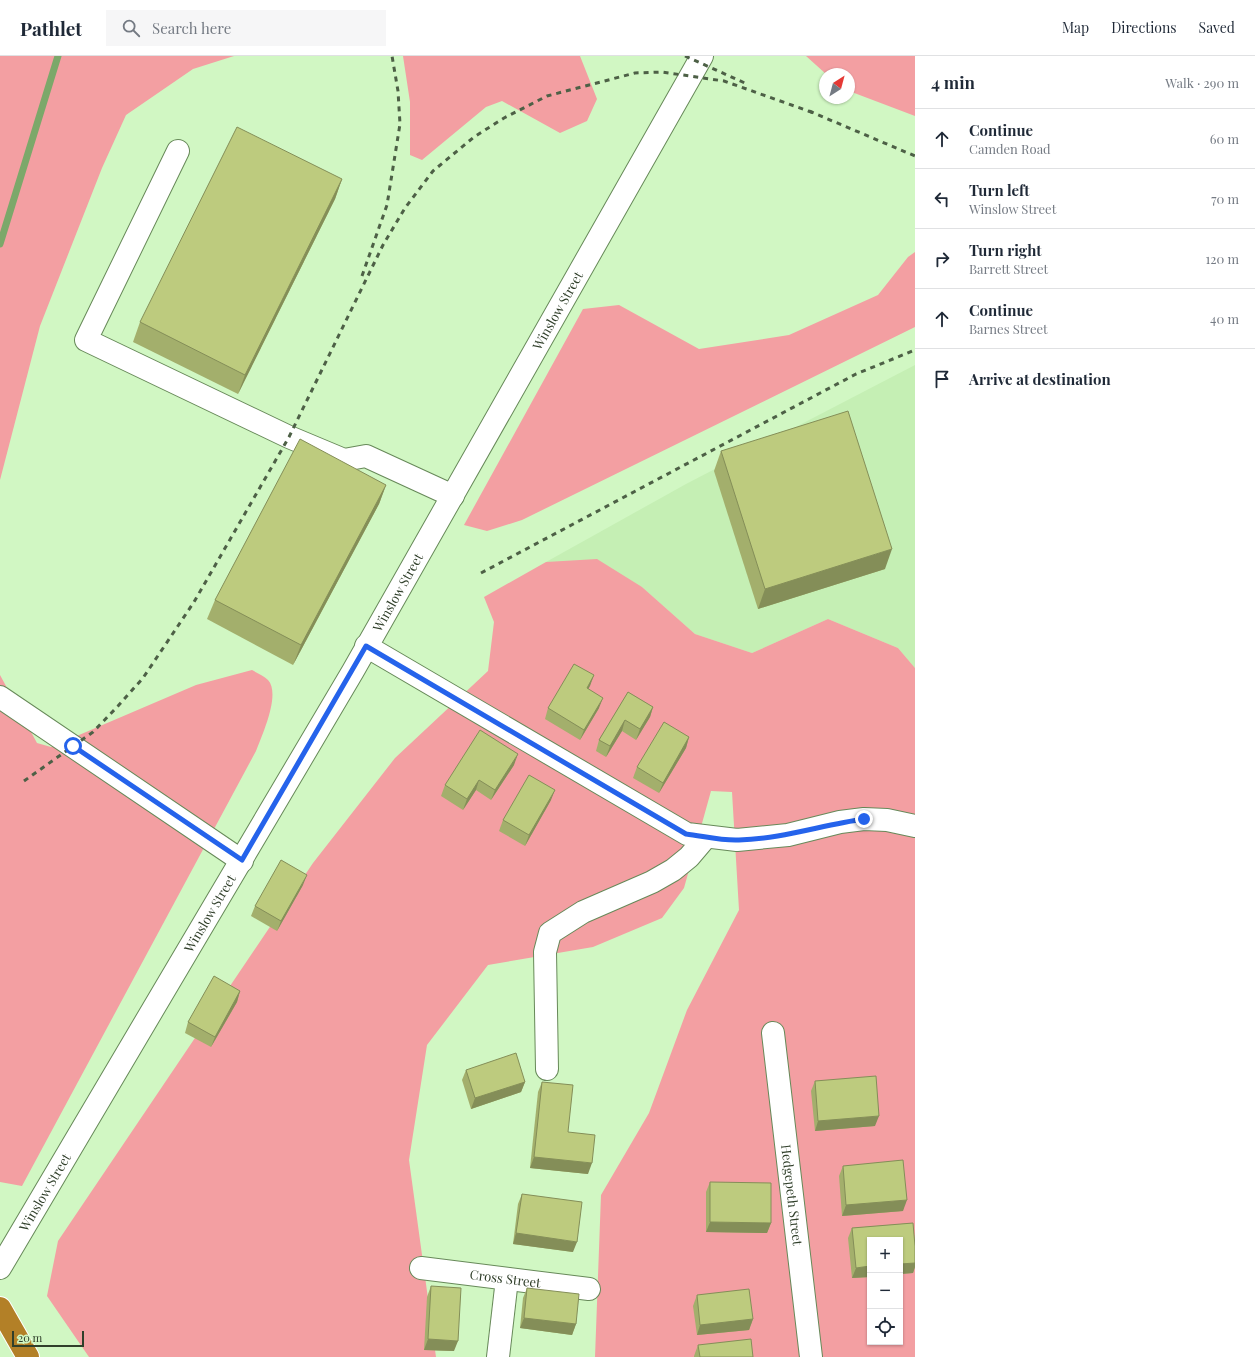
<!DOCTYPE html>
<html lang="en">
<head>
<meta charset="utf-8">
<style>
  body { margin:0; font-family:"Playfair Display",serif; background:#f6f6f7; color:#1f2937 }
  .controls { position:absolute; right:12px; bottom:12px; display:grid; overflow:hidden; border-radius:0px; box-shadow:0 1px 3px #0004 }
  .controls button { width:36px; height:36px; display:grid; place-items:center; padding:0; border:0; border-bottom:1px solid #e0e1e3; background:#fff; color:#1f2937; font:20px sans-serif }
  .compass { position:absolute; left:819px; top:12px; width:36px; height:36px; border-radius:50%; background:#fff; box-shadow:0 1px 3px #0004; rotate:36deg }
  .scale { position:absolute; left:12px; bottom:10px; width:72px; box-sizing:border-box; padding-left:4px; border:2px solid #303f2a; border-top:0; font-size:11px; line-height:14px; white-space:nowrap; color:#303f2a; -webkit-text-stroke:3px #d1f7c3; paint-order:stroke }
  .stop { position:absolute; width:12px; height:12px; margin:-9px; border:3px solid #2563eb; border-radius:50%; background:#fff }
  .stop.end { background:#2563eb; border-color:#fff; box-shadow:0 1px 4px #0008 }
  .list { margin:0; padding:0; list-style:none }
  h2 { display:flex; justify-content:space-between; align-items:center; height:52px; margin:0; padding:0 16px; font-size:17px }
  h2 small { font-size:13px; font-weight:400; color:#747a83 }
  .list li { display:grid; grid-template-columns:26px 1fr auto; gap:12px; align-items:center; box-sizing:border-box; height:60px; padding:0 16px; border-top:1px solid #e0e1e3 }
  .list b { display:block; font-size:15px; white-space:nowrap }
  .list p { margin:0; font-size:13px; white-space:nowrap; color:#747a83 }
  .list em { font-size:13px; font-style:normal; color:#747a83 }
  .icon { flex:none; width:22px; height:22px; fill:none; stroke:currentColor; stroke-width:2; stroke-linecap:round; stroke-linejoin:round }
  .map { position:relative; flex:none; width:915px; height:1301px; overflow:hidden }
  header { display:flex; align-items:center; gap:24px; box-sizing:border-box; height:56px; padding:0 20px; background:#fff; border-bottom:1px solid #e0e1e3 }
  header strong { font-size:19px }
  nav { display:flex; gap:22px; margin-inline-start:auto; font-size:14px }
  .search { width:280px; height:36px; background:#f6f6f7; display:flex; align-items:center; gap:10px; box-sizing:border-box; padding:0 14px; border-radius:0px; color:#747a83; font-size:15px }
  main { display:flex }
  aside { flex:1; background:#fff }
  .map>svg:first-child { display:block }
</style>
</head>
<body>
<header>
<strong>Pathlet</strong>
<div class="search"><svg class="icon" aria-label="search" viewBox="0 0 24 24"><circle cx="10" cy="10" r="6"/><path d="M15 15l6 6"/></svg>Search here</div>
<nav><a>Map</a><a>Directions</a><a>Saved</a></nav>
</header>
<main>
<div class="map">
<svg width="915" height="1301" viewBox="0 0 915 1301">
  <rect width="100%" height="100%" fill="#d1f7c3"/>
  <!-- built -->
  <path fill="#c5efb4" d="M915,309v303l-17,-20 -70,-29 -76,34 -57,-19 -53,-47 -96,-25 140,-78z"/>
  <!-- forest -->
  <g fill="#f39fa2" fill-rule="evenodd">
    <path d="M0,0h234l-41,13 -67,46 -24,53 -62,158 -40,154z"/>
    <path d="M403,0h177l17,43 -10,22 -27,12 -58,-32 -16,6 -64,53 -12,-5v-53z"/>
    <path d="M806,0h109v60l-66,-25v-17h-23z"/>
    <path d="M915,196v75l-393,193 -35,11 -23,-6 119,-216 36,-4 80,44 90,-14 89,-40 30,-38z"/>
    <path d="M597,503l45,28 53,47 57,19 76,-34 70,29 17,20v689h-320l6,-162 48,-82 38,-103 52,-100 -7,-118 -21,-1 -27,97 -22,30 -69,29 -105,18 -61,80 -18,115 27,197h-347l-42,-61 11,-55 255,-378 82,-105 93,-87 6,-49 -10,-25 62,-35zM870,1184h30v102h-30z"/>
    <path d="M252,614c5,3 12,6 16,10 13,14 -6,55 -12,71l-234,435 -22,-4v-507l37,68 14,4 145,-62z"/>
  </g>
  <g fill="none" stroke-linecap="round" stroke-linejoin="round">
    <!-- stream -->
    <path stroke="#7ca86a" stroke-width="7" d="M0,188l58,-188"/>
    <defs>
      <g id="minor">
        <path d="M178,95l-92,189 203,97 55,23 22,-4 87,40"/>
        <path d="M366,590l321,188 50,6 51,-5 52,-13 24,-3 23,1 28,6"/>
        <path d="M0,641l242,164"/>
        <path id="s1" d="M773,977l38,324"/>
        <path d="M547,1013l-2,-117 5,-19 33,-21 69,-30 21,-12 16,-13 17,-20"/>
        <path id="s2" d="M0,1212l353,-597 349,-615"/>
        <path id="s3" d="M421,1212l168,21"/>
        <path d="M498,1301l9,-78"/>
      </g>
      <path id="highway" d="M0,1252l28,49"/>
    </defs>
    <!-- minor casing -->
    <use href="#minor" stroke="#678959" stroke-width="24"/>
    <!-- highway casing -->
    <use href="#highway" stroke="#fff" stroke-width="24"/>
    <!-- minor -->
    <use href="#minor" stroke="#fff" stroke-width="22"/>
    <!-- highway -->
    <use href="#highway" stroke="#b38027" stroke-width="22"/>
    <!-- rail -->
    <g stroke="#4d6046" stroke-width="3" stroke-dasharray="5 5" stroke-linecap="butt">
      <path d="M685,0l62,28"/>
      <path d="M809,55l106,45"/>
      <path d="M362,220l25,-71 13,-81 -2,-33 -6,-35"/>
      <path d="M481,517l375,-199 59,-24"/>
      <path d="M24,725l69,-49 25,-26 25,-28 51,-76 95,-165 94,-192 22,-37 28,-37 41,-34 30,-19 43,-22 88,-23 27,-1 62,9 90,32"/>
    </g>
  </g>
  <!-- wall -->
  <g fill="#a3af6c">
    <path d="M342,123l-7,20 -97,195 -105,-52 7,-20z"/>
    <path d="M721,395l164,118 -127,40 -44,-138z"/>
    <path d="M386,429l-7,19 -86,161 -86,-46 8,-19z"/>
    <path d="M594,619l-6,14 11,19 -19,32 -35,-21 3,-11z"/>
    <path d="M628,636l25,15 -3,10 -14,23 -14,-9 -16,26 -10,-6 3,-11z"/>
    <path d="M689,681l-3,11 -27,45 -26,-15 4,-11z"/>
    <path d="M514,709l-23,35 -15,-10 -13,20 -22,-14 4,-11z"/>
    <path d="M551,744l-26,46 -26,-15 4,-11z"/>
    <path d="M303,829l-26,46 -26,-15 4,-10z"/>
    <path d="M240,935l-3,11 -26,45 -26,-14 3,-11z"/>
    <path d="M466,1014l59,12 -4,10 -50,17 -9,-29z"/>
    <path d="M815,1025l60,45 -60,5 -4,-40z"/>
    <path d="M542,1026l26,50 20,42 -58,-6 8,-76z"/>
    <path d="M843,1110l60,45 -61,5 -3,-40z"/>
    <path d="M710,1126l61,41 -4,10 -61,-1v-40z"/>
    <path d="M522,1138l51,58 -60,-8 5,-40z"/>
    <path d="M913,1167l2,23v21l-2,6 -13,1v-34h-30v37l-18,1 -4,-40 4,-10z"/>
    <path d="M431,1230l23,65 -30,-1 3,-53z"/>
    <path d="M527,1232l49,36 -4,11 -52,-7 3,-30z"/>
    <path d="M697,1239l56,24 -4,11 -52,5 -4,-29z"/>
    <path d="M698,1289l55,12h-59v-1z"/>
  </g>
  <!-- shaded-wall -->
  <g fill="#848e58">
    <path d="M342,123l-7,20 -97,195 7,-19z"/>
    <path d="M386,429l-7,19 -86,161 8,-20z"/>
    <path d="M892,493l-7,20 -127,40 7,-20z"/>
    <path d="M594,619l-4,11 -7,13 4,-11z"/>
    <path d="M603,642l-4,10 -19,32 4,-10z"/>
    <path d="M653,651l-3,10 -14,23 4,-11z"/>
    <path d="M625,664l-3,11 -16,26 4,-11z"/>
    <path d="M689,681l-3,11 -27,45 4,-10z"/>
    <path d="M518,698l-4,11 -23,35 4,-10z"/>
    <path d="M479,724l-3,10 -13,20 4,-11z"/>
    <path d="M555,734l-4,10 -26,46 4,-11z"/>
    <path d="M307,819l-4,10 -26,46 4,-10z"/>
    <path d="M240,935l-3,11 -26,45 4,-10z"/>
    <path d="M525,1026l-4,10 -50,17 4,-11z"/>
    <path d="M879,1060l-4,10 -60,5 3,-10z"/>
    <path d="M534,1101l58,6 -4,11 -58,-6z"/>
    <path d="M907,1144l-4,11 -61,5 4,-11z"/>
    <path d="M710,1166l61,1 -4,10 -61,-1z"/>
    <path d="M516,1177l61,9 -4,10 -60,-8z"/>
    <path d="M915,1207v4l-2,6 -13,1v-10z"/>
    <path d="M870,1210v11l-18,1 4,-10z"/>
    <path d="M524,1262l52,6 -4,11 -52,-7z"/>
    <path d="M753,1263l-4,11 -52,5 3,-10z"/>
    <path d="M428,1283l30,2 -4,10 -30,-1z"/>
  </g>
  <!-- building -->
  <g fill="#bdcb7e" stroke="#848e58">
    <path d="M237,71l105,52 -97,196 -105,-53z"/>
    <path d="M848,355l44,138 -127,40 -44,-138z"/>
    <path d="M300,383l86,46 -85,160 -86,-45z"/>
    <path d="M574,608l20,11 -7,13 16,10 -19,32 -36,-22z"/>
    <path d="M628,636l25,15 -13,22 -15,-9 -15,26 -11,-6z"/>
    <path d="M664,666l25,15 -26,46 -26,-16z"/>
    <path d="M480,674l38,24 -23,36 -16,-10 -12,19 -22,-14z"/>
    <path d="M529,719l26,15 -26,45 -26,-15z"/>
    <path d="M281,804l26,15 -26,46 -26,-15z"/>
    <path d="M214,920l26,15 -25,46 -27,-15z"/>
    <path d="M516,997l9,29 -50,16 -9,-28z"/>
    <path d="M876,1020l3,40 -61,5 -3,-40z"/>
    <path d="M542,1026l31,3 -5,47 27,3 -3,28 -58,-6z"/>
    <path d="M903,1104l4,40 -61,5 -3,-39z"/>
    <path d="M710,1126l61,1v40l-61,-1z"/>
    <path d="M522,1138l60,8 -5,40 -61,-9z"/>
    <path d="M913,1167l2,23v17l-15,1v-24h-30v26l-14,2 -4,-40z"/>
    <path d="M431,1230l30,2 -3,53 -30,-2z"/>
    <path d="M527,1232l52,6 -3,30 -52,-6z"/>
    <path d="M749,1233l4,30 -53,6 -3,-30z"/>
    <path d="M751,1283l2,18h-53l-2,-12z"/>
  </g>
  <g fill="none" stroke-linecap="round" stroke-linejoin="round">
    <!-- route -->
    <path stroke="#2563eb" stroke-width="5" d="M73,690l169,114 124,-214 320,188c17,2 36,7 53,6 42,-1 83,-15 125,-21"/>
  </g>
  <g text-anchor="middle" stroke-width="3.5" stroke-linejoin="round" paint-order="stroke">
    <!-- street labels -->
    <g font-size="13" fill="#303f2a" stroke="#d1f7c3">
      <text dy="5" stroke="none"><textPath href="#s2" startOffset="1108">Winslow Street</textPath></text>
      <text dy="5" stroke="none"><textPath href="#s2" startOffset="784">Winslow Street</textPath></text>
      <text dy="5" stroke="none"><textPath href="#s2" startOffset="412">Winslow Street</textPath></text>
      <text dy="5" stroke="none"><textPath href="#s2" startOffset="88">Winslow Street</textPath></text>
      <text dy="5" stroke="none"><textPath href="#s1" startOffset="163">Hedgepeth Street</textPath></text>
      <text dy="5" stroke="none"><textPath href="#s3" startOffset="85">Cross Street</textPath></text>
    </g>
  </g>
</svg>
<div class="controls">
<button>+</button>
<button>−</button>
<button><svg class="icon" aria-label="locate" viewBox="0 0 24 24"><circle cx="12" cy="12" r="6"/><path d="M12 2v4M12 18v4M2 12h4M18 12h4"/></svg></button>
</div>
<svg class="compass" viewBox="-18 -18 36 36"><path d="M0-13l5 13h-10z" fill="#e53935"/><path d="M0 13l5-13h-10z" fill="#747a83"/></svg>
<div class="scale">20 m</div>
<div class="stop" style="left:73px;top:690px"></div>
<div class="stop end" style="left:864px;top:763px"></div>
</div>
<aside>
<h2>4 min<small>Walk · 290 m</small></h2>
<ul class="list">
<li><svg class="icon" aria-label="ahead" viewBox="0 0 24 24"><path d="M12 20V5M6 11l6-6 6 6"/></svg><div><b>Continue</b><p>Camden Road</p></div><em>60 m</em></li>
<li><svg class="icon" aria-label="left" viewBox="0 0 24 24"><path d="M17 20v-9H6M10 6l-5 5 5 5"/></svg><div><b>Turn left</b><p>Winslow Street</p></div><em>70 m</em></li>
<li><svg class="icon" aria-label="right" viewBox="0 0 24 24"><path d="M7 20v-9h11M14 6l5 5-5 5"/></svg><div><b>Turn right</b><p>Barrett Street</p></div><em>120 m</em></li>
<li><svg class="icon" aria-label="ahead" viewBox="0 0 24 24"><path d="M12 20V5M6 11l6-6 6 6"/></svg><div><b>Continue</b><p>Barnes Street</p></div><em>40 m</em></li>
<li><svg class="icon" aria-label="arrive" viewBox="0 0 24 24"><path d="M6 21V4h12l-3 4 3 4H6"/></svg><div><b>Arrive at destination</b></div></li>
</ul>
</aside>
</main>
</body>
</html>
